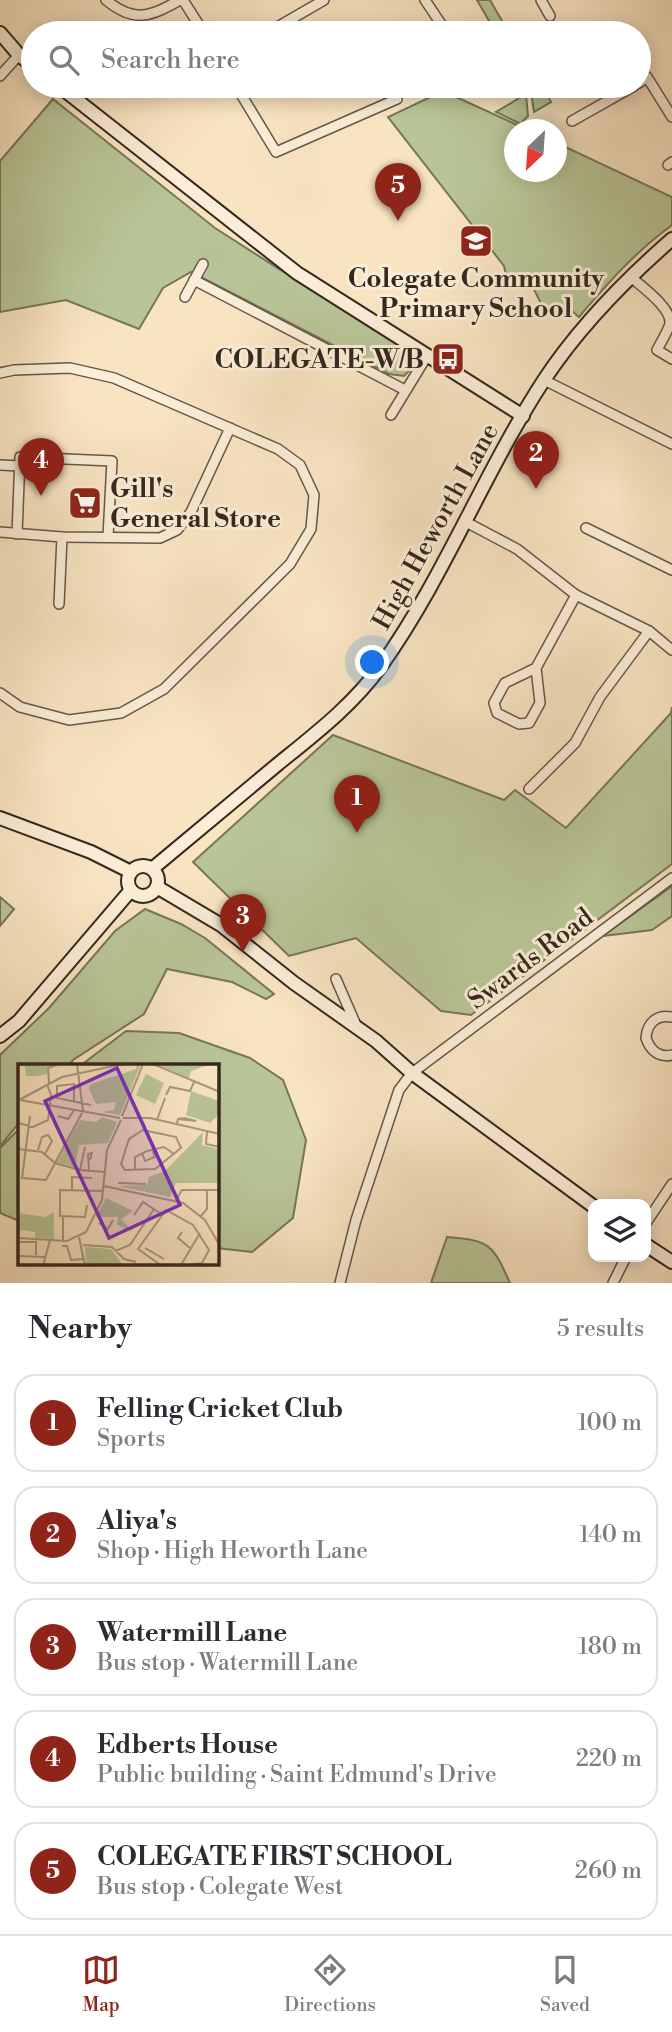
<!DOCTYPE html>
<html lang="en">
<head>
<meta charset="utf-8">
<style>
  body { margin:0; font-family:"Libre Bodoni",serif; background:#f7f7f7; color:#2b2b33 }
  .controls { position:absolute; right:21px; bottom:21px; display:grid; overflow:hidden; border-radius:14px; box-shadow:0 4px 18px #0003 }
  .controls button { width:63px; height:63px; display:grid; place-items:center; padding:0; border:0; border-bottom:2px solid #e1e1e2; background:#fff; color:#2b2b33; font:35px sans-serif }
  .compass { position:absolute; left:504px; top:119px; width:63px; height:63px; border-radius:50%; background:#fff; box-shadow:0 4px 18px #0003; rotate:205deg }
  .you { position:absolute; left:373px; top:663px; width:24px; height:24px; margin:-18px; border:5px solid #fff; border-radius:50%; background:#1a73e8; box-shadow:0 0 0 10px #1a73e833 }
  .badge { display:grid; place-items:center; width:46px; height:46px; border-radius:50%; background:#8f2418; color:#fff; font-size:23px; font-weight:700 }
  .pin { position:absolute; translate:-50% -58px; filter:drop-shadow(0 2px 4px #0008) }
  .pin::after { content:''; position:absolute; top:37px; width:24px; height:21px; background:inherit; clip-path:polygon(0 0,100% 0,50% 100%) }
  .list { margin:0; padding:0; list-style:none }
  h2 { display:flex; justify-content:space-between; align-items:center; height:91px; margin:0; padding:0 28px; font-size:30px }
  h2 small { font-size:23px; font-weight:400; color:#7c7c81 }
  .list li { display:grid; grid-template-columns:46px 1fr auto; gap:21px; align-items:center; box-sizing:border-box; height:98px; margin:0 14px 14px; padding:0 14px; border:2px solid #e1e1e2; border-radius:21px }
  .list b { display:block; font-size:26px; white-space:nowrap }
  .list p { margin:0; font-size:23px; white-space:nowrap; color:#7c7c81 }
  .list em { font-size:23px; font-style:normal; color:#7c7c81 }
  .icon { flex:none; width:38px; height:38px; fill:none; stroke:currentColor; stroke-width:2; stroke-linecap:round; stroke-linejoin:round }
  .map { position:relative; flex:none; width:672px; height:1283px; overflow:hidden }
  .search { position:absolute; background:#fff; box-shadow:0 4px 18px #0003; left:21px; right:21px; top:21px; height:77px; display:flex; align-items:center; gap:18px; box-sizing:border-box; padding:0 24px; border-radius:38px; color:#7c7c81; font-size:26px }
  .sheet { height:651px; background:#fff }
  nav { display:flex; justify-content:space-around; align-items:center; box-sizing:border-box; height:98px; border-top:2px solid #e1e1e2; background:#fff; font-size:19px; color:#7c7c81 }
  nav a { display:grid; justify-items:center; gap:4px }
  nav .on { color:#8f2418 }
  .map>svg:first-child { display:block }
</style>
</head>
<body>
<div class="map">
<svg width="672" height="1283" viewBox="0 0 672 1283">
  <rect width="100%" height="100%" fill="#f9e4c2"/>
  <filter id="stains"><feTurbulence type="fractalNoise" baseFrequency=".00286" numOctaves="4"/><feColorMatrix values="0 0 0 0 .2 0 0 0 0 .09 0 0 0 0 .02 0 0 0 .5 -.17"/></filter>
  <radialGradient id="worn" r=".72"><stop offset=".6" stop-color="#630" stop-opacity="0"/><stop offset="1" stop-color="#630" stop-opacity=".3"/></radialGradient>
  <!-- green -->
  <g fill="#b9c597" stroke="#76765a" stroke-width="2">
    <path d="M477,0h13l19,33h-13z"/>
    <path d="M543,86l8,16 -17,10 -3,-20z"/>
    <path d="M443,91l83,38 -12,1v42h42l1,-29 115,54v28c-36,26 -65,59 -93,92l-12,-10 -20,9 -19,-39 -19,10 -5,-21 -116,-149z"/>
    <path d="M526,94l2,22 -5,5 2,5 -29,-14z"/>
    <path d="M53,99l162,129 197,126 2,12 -10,10 -15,-2 -198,-102 -28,16 -24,41 -73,-29 -66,12v-151z"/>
    <path d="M672,707v157l-201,151 -30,-4 -85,-73 -67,18 -96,-94 140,-127 171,65 11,-10 51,38 105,-115z"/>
    <path d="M672,886v30l-20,14 -49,6z"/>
    <path d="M0,897l14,12 -14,17z"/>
    <path d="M145,909l36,15 24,14 69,56 -8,5 -34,-17 -65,-13 -23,45 -71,46 -5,6h-49v57l-19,23v-91l49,-47 66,-77z"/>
    <path d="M126,1031l53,2 71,25 33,22 23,60 -13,78 -41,34 -35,-4v-182h-137z"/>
    <path d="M19,1129v92l-19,-8v-65z"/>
    <path d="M447,1237c43,3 46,8 63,46h-79z"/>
  </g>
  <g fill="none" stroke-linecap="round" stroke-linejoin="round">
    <defs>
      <g id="street">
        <path d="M106,0c29,24 45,16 74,0"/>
        <path d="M183,0l21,33"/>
        <path d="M425,0l22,33"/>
        <path d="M541,0l9,16"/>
        <path d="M267,33l57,-33"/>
        <path d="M0,76l19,-21"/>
        <path d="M639,83l8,-6 25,40"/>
        <path d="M236,86l40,66 121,-53 -5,-13"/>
        <path d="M572,121l62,-35"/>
        <path d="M668,165l4,-3"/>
        <path d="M631,277c11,10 41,31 39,47 -3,9 -9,18 -13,26l15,9"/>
        <path d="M194,280l211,110"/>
        <path d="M185,297l18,-33"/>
        <path d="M0,373l14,-3 56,-2 44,10 164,71 22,16 14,30 -3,34 -21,35 -126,125 -43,24 -52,7 -49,-13 -20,-14"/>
        <path d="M544,380l128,64"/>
        <path d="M391,415l36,-59"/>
        <path d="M0,465l20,1"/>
        <path d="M466,522l51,27 59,46 73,36 23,19"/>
        <path d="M586,528l86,42"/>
        <path d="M0,532l62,5 98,1 17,-8 14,-18 39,-84"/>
        <path d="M17,534l3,-77 92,4 -4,76"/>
        <path d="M59,604l3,-67"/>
        <path d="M536,668l4,35 -11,20 -10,1 -22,-11 -3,-10 11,-20 31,-15 40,-73"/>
        <path d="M529,789l46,-46 25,-46 49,-66"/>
        <path d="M336,979l20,46"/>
        <path d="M672,1017c-15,-3 -25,6 -26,21 4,12 13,20 26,17"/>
        <path d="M646,1223l26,-39"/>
        <path d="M340,1283l16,-63 43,-130 13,-17 260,-195"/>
        <path d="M613,1283l13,-26"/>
      </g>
      <g id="secondary">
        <path d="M0,33l19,22 14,11"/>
        <path d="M59,86l238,187 226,143"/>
        <path d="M0,818l91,34 40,20"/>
        <circle cx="143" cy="881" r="15"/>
        <path d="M152,869c42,-35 84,-70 126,-105 37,-30 75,-59 103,-98 64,-90 103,-194 163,-286 35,-53 80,-99 128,-141"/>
        <path d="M157,887l64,38 73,58 82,58 36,32 181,133"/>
        <path d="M0,1036l19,-15 112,-131"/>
        <path d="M646,1245l26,17"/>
      </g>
    </defs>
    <!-- street casing -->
    <use href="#street" stroke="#655747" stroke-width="12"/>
    <!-- secondary casing -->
    <use href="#secondary" stroke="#34281e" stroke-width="16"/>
    <!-- street -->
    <use href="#street" stroke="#fbedd7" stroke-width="9"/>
    <!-- secondary -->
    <use href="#secondary" stroke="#fbedd7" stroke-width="12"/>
  </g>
  <!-- icons -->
  <defs>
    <symbol id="school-square" viewBox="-11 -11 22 22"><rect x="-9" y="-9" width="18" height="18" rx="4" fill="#8f2418" stroke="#fbedd7"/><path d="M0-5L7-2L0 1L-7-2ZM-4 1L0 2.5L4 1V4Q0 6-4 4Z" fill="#fff"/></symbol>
    <symbol id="bus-square" viewBox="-11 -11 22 22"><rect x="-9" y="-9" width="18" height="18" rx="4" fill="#8f2418" stroke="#fbedd7"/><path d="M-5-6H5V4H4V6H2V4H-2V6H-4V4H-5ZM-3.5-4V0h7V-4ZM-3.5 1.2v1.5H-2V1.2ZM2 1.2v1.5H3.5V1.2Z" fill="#fff"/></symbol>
    <symbol id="supermarket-square" viewBox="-11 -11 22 22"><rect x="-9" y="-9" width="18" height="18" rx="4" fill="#8f2418" stroke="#fbedd7"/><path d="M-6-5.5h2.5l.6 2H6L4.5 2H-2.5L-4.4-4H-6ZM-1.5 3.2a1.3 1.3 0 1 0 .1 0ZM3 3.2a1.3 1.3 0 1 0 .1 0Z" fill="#fff"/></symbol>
  </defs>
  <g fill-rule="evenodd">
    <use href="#school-square" x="457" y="222" width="38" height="38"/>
    <use href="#bus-square" x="429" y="340" width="38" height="38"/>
    <use href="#supermarket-square" x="66" y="484" width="38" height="38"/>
  </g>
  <g text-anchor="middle" stroke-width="6" stroke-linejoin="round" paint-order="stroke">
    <!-- poi labels -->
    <g font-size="26" font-weight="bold" fill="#34281e" stroke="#fbedd7">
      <text x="476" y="287">Colegate Community<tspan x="476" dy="30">Primary School</tspan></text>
      <text x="424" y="368" text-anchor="end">COLEGATE-W/B</text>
      <text x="110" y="497" text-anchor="start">Gill's<tspan x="110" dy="30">General Store</tspan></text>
    </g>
    <!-- street labels -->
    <g font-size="26" fill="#34281e" stroke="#fbedd7">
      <text transform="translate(435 526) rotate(-61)" y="9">High Heworth Lane</text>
      <text transform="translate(530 958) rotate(-37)" y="9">Swards Road</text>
    </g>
  </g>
  <!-- overview -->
  <g transform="translate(18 1064)">
    <rect width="201" height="201" fill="#f9e4c2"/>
    <path d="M0,0h38l-9,3v7l-10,2h-11l-1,-9zM119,0h4l-21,51 -18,-3 12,-2 2,-8 -20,2 -7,-15 2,-5 45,-15zM139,0h51l1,1 -18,6 -2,7zM128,10l18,9 -9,21 -19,-9zM173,27l28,10v13l-9,9 -24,-8zM84,53l15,5 -9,21 -29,2 -4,22 -18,-5 23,-42 16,2zM185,68l-1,13 17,4v34h-43l-6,14 -52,-11 29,-1 2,-8 16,-6zM88,134l27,13 -12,8 12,13 -16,-7 1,-8h-22zM36,148v27l-19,-1v-6l-14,-2 -3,7v-24l27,4zM67,183l26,2 12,16h-37z" fill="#b9c597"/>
    <path fill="none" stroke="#aa9980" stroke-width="2" d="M135,0l67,28M31,19l-1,-15 11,-4M148,31l4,-8 20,4 4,-9M1,36l43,-23 61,-13M2,36l100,18M56,37v-17l-17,2v12l34,7M12,52l-8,62 24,2 37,-69 -6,-47M40,52l10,3 7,-10M104,52l21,-52M105,54h27l70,16M139,56l8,-22M0,59l15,4 15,-7 3,-25 -4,-11M159,59l1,-4 18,2 -12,-3 -6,1M125,66l33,7 5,11 -26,21 -30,1 -4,-6 8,-25zM189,68l-1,12 14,3M0,85l24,3 13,11 25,7 25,2M20,86l4,-13 6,-2 4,6 -7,13M124,89l3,8 10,-4 -3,-8M62,106l5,-23M71,106l-1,-16 4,-1 -2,7M117,106v-13l12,-6 17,-4 10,7M100,119l28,1M86,122l79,17 22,17 15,26M54,126v-13l20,1M158,136l6,-10h38M69,141l-2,12 -25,-1v-26l42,1M116,151l9,-13 18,12M183,152l6,-7v-19M81,159l9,6 5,-9M164,168l-4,6 12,10M61,173l6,29M0,174l49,3 19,-9 16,-32 5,-50 14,-30M45,176v-24M0,178h18v13M65,181l29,2 12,12 12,3M44,182h5l4,14 14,-1M127,184l19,11M97,187l15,-6 24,-36M0,192l28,1M163,201l19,-32M25,202l7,-26M144,202l-24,-17 28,-39 27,15 16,25 -7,13 -21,3"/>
    <path fill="#7b2cbf" fill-opacity="0.15" stroke="#7b2cbf" stroke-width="3.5" d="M99,4l63,137 -71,33 -64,-137z"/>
    <rect width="201" height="201" fill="none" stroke="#34281e" stroke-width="3.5"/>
  </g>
  <rect width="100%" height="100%" filter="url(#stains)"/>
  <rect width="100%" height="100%" fill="url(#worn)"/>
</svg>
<div class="controls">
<button><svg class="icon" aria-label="layers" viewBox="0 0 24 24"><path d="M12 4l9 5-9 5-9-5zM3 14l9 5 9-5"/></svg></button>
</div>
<svg class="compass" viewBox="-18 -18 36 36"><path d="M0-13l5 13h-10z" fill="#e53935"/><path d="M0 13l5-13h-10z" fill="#7c7c81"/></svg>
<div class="you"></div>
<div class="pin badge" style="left:357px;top:833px">1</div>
<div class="pin badge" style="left:536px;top:489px">2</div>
<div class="pin badge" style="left:243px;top:952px">3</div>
<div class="pin badge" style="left:41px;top:496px">4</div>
<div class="pin badge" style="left:398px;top:221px">5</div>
<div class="search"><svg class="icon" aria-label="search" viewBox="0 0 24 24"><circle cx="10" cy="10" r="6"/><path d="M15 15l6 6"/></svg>Search here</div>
</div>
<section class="sheet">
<h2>Nearby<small>5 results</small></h2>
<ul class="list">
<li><span class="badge">1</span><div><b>Felling Cricket Club</b><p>Sports</p></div><em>100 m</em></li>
<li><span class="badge">2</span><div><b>Aliya's</b><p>Shop · High Heworth Lane</p></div><em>140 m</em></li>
<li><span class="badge">3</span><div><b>Watermill Lane</b><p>Bus stop · Watermill Lane</p></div><em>180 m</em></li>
<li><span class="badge">4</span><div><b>Edberts House</b><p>Public building · Saint Edmund's Drive</p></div><em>220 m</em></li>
<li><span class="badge">5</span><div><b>COLEGATE FIRST SCHOOL</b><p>Bus stop · Colegate West</p></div><em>260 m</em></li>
</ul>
</section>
<nav>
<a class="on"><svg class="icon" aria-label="map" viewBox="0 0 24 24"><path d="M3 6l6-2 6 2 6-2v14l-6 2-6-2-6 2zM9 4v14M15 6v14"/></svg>Map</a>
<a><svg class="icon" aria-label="directions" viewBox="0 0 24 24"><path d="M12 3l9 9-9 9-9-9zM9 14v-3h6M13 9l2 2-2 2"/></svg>Directions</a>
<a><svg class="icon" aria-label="saved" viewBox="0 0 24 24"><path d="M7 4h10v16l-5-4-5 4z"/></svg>Saved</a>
</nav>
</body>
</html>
